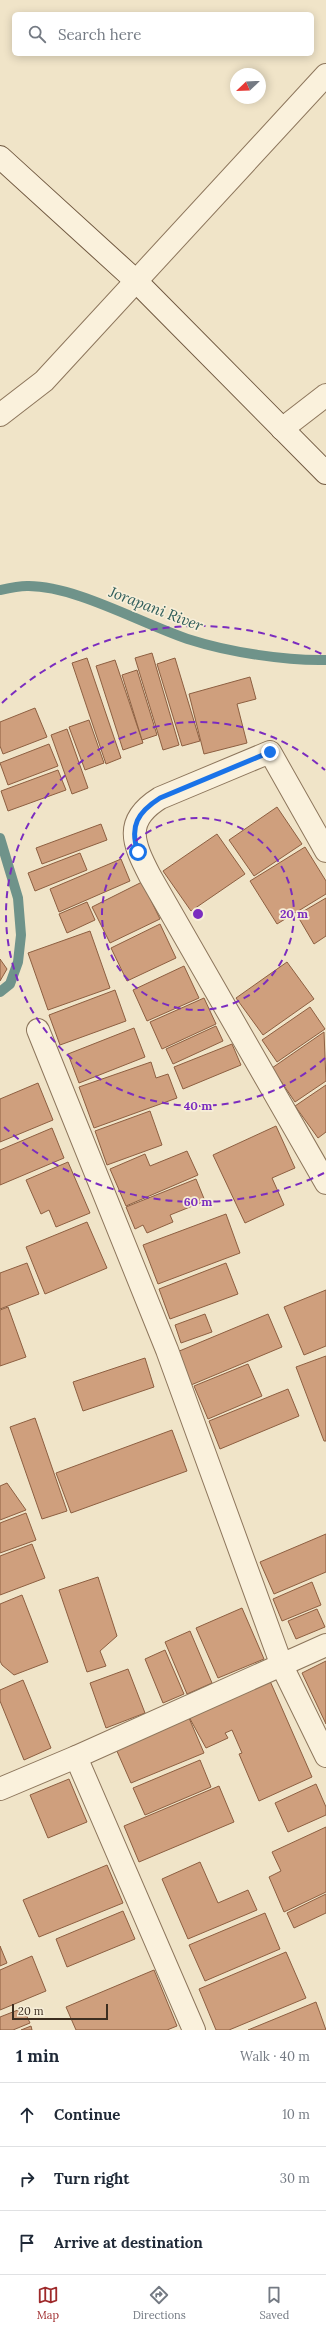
<!DOCTYPE html>
<html lang="en">
<head>
<meta charset="utf-8">
<style>
  body { margin:0; font-family:Lora,serif; background:#f6f6f7; color:#1f2937 }
  .compass { position:absolute; left:230px; top:68px; width:36px; height:36px; border-radius:50%; background:#fff; box-shadow:0 2px 10px #0003; rotate:247deg }
  .scale { position:absolute; left:12px; bottom:10px; width:96px; box-sizing:border-box; padding-left:4px; border:2px solid #3d2e20; border-top:0; font-size:11px; line-height:14px; white-space:nowrap; color:#3d2e20; -webkit-text-stroke:3px #f7eed8; paint-order:stroke }
  .stop { position:absolute; width:12px; height:12px; margin:-9px; border:3px solid #1a73e8; border-radius:50%; background:#fff }
  .stop.end { background:#1a73e8; border-color:#fff; box-shadow:0 1px 4px #0008 }
  .list { margin:0; padding:0; list-style:none }
  h2 { display:flex; justify-content:space-between; align-items:center; height:52px; margin:0; padding:0 16px; font-size:17px }
  h2 small { font-size:13px; font-weight:400; color:#747a83 }
  .list li { display:grid; grid-template-columns:26px 1fr auto; gap:12px; align-items:center; box-sizing:border-box; height:64px; padding:0 16px; border-top:1px solid #e0e1e3 }
  .list b { display:block; font-size:15px; white-space:nowrap }
  .list em { font-size:13px; font-style:normal; color:#747a83 }
  .icon { flex:none; width:22px; height:22px; fill:none; stroke:currentColor; stroke-width:2; stroke-linecap:round; stroke-linejoin:round }
  .map { position:relative; flex:none; width:326px; height:2030px; overflow:hidden }
  .search { position:absolute; background:#fff; box-shadow:0 2px 10px #0003; left:12px; right:12px; top:12px; height:44px; display:flex; align-items:center; gap:10px; box-sizing:border-box; padding:0 14px; border-radius:6px; color:#747a83; font-size:15px }
  .sheet { height:244px; background:#fff }
  nav { display:flex; justify-content:space-around; align-items:center; box-sizing:border-box; height:56px; border-top:1px solid #e0e1e3; background:#fff; font-size:11px; color:#747a83 }
  nav a { display:grid; justify-items:center; gap:2px }
  nav .on { color:#9e2a2b }
  .map>svg:first-child { display:block }
</style>
</head>
<body>
<div class="map">
<svg width="326" height="2030" viewBox="0 0 326 2030">
  <rect width="100%" height="100%" fill="#f0e4c8"/>
  <g fill="none" stroke-linecap="round" stroke-linejoin="round">
    <!-- stream -->
    <g stroke="#6f938a" stroke-width="10">
      <path d="M0,590c9,-2 18,-4 27,-4 48,-1 117,39 164,54 37,12 96,21 135,20"/>
      <path d="M0,838l18,60 3,37 -3,27 -8,22 -10,8"/>
    </g>
  </g>
  <!-- building -->
  <g fill="#cf9f7d" stroke="#8d5f41">
    <path d="M152,653l27,92 -16,5 -28,-92z"/>
    <path d="M87,658l34,100 -15,6 -34,-101z"/>
    <path d="M175,658l25,83 -18,5 -25,-82z"/>
    <path d="M115,660l28,83 -20,7 -27,-84z"/>
    <path d="M137,670l20,65 -15,5 -20,-65z"/>
    <path d="M250,677l6,22 -19,5 10,39 -43,11 -15,-60z"/>
    <path d="M35,708l12,29 -44,17 -3,-8v-24z"/>
    <path d="M89,720l15,43 -19,7 -16,-43z"/>
    <path d="M67,729l21,59 -16,6 -21,-59z"/>
    <path d="M49,744l9,22 -50,19 -8,-22z"/>
    <path d="M58,770l8,20 -58,21 -7,-20z"/>
    <path d="M277,807l25,37 -48,32 -25,-36z"/>
    <path d="M101,824l6,16 -65,24 -6,-16z"/>
    <path d="M217,834l28,40 -54,37 -28,-40z"/>
    <path d="M305,847l21,34v13l-49,30 -27,-43z"/>
    <path d="M80,853l7,17 -52,21 -7,-18z"/>
    <path d="M121,859l9,22 -71,31 -9,-23z"/>
    <path d="M142,882l18,37 -50,24 -18,-36z"/>
    <path d="M326,898v38l-12,8 -17,-29z"/>
    <path d="M87,902l8,18 -28,13 -8,-19z"/>
    <path d="M160,924l16,34 -49,23 -16,-33z"/>
    <path d="M90,931l20,57 -62,22 -20,-57z"/>
    <path d="M0,959l7,10 -7,12z"/>
    <path d="M287,962l27,37 -51,36 -27,-37z"/>
    <path d="M184,966l15,32 -52,23 -14,-31z"/>
    <path d="M115,990l11,31 -66,24 -11,-30z"/>
    <path d="M204,998l12,26 -54,25 -12,-27z"/>
    <path d="M310,1007l15,22 -48,33 -15,-22z"/>
    <path d="M216,1026l7,15 -50,23 -7,-15z"/>
    <path d="M134,1028l11,29 -66,26 -11,-29z"/>
    <path d="M324,1032l2,49 -31,21 -23,-34z"/>
    <path d="M232,1044l9,21 -58,24 -9,-22z"/>
    <path d="M151,1062l5,16 12,-4 9,24 -83,30 -15,-41z"/>
    <path d="M38,1083l15,37 -53,22v-43z"/>
    <path d="M326,1085v47l-8,6 -23,-32z"/>
    <path d="M150,1111l12,34 -55,20 -12,-34z"/>
    <path d="M276,1126l19,42 -23,10 12,27 -39,18 -32,-68z"/>
    <path d="M52,1128l12,30 -64,27v-35z"/>
    <path d="M187,1151l11,24 -72,31 -16,-37 35,-15 5,12z"/>
    <path d="M68,1162l22,51 -34,14 -7,-17 -8,4 -15,-34z"/>
    <path d="M196,1179l9,22 -35,14 3,7 -26,11 -4,-8 -8,4 -9,-22z"/>
    <path d="M226,1214l14,39 -82,31 -15,-39z"/>
    <path d="M87,1222l20,46 -62,26 -19,-47z"/>
    <path d="M27,1263l12,31 -39,15v-36z"/>
    <path d="M226,1263l12,31 -68,25 -11,-30z"/>
    <path d="M326,1290v56l-22,9 -20,-48z"/>
    <path d="M8,1307l18,50 -26,9v-56z"/>
    <path d="M205,1314l7,18 -31,11 -6,-18z"/>
    <path d="M268,1314l14,33 -91,38 -14,-33z"/>
    <path d="M326,1356v85h-2l-28,-74z"/>
    <path d="M145,1358l9,29 -71,24 -10,-29z"/>
    <path d="M248,1364l14,32 -54,23 -14,-33z"/>
    <path d="M288,1389l11,27 -79,33 -11,-28z"/>
    <path d="M35,1418l32,93 -25,8 -32,-92z"/>
    <path d="M172,1430l15,41 -116,42 -15,-40z"/>
    <path d="M7,1483l19,27 -26,10v-34z"/>
    <path d="M26,1513l10,27 -36,13v-30z"/>
    <path d="M326,1534v38l-52,22 -14,-32z"/>
    <path d="M32,1544l13,34 -45,17v-39z"/>
    <path d="M98,1577l19,59 -17,15 6,15 -19,6 -28,-82z"/>
    <path d="M312,1582l9,23 -39,16 -9,-22z"/>
    <path d="M22,1595l26,67 -34,13 -12,-10 -2,-4v-57z"/>
    <path d="M242,1608l22,51 -46,19 -22,-50z"/>
    <path d="M317,1609l8,18 -29,12 -8,-18z"/>
    <path d="M190,1631l22,52 -25,11 -22,-52z"/>
    <path d="M165,1650l19,44 -21,9 -18,-44z"/>
    <path d="M326,1661v63l-24,-51z"/>
    <path d="M128,1669l17,44 -39,15 -16,-45z"/>
    <path d="M23,1680l28,68 -27,12 -24,-59v-11z"/>
    <path d="M270,1681l42,96 -53,24 -20,-47 3,-1 -10,-23 -7,3 3,5 -22,10 -17,-31z"/>
    <path d="M189,1718l15,35 -73,30 -15,-34z"/>
    <path d="M200,1760l11,27 -66,28 -12,-27z"/>
    <path d="M69,1779l18,43 -39,16 -18,-43z"/>
    <path d="M316,1784l10,23v8l-38,17 -13,-29z"/>
    <path d="M219,1786l15,36 -95,40 -15,-36z"/>
    <path d="M326,1827v65l-42,20 -15,-35 12,-6 -9,-19z"/>
    <path d="M200,1862l18,41 30,-13 9,20 -69,29 -26,-60z"/>
    <path d="M107,1865l16,38 -84,34 -16,-37z"/>
    <path d="M326,1894v19l-32,15 -7,-15z"/>
    <path d="M123,1911l12,28 -68,28 -11,-28z"/>
    <path d="M265,1913l15,36 -75,32 -16,-36z"/>
    <path d="M0,1946l7,17 -7,3z"/>
    <path d="M286,1952l20,46 -77,32h-13l-17,-41z"/>
    <path d="M32,1956l14,35 -46,19v-40z"/>
    <path d="M154,1970l23,56 -10,4h-91l-10,-23z"/>
    <path d="M316,2002l10,28h-78z"/>
    <path d="M23,2008l7,15 -17,7h-13v-13z"/>
    <path d="M31,2026l1,4h-11z"/>
  </g>
  <g fill="none" stroke-linecap="round" stroke-linejoin="round">
    <defs>
      <g id="street">
        <path d="M0,415l44,-34 282,-306"/>
        <path d="M282,429l44,-34"/>
        <path d="M326,851l-56,-99 -110,46c-37,23 -27,45 -10,78l176,307"/>
        <path d="M38,1030l129,320 115,316 44,90"/>
        <path d="M76,1757l118,273"/>
        <path d="M0,1789l76,-32 250,-112"/>
      </g>
      <path id="secondary" d="M0,157l136,124 190,192"/>
    </defs>
    <!-- street casing -->
    <use href="#street" stroke="#8d765c" stroke-width="24"/>
    <!-- secondary casing -->
    <use href="#secondary" stroke="#6f573f" stroke-width="24"/>
    <!-- street -->
    <use href="#street" stroke="#faf1dc" stroke-width="22"/>
    <!-- secondary -->
    <use href="#secondary" stroke="#faf1dc" stroke-width="22"/>
  </g>
  <g fill="none" stroke-linecap="round" stroke-linejoin="round">
    <!-- route -->
    <path stroke="#1a73e8" stroke-width="5" d="M138,852c-9,-26 0,-40 22,-54l110,-46"/>
  </g>
  <!-- distance rings -->
  <g fill="none" stroke="#7b2cbf" stroke-width="2" stroke-dasharray="7 5">
    <circle cx="198" cy="914" r="96"/>
    <path d="M325 1058A192 192 0 1 1 325 770"/>
    <path d="M324 1173A288 288 0 0 1 2 1125M2 703A288 288 0 0 1 324 655"/>
  </g>
  <g text-anchor="middle" stroke-width="3.5" stroke-linejoin="round" paint-order="stroke">
    <!-- water labels -->
    <g font-size="15" font-style="italic" fill="#2f5d5a" stroke="#f7eed8">
      <text transform="translate(156 609) rotate(21)" y="5">Jorapani River</text>
    </g>
  </g>
  <circle cx="198" cy="914" r="6" fill="#7b2cbf" stroke="#f7eed8" stroke-width="2"/>
  <g font-size="12" text-anchor="middle" font-weight="bold" fill="#7b2cbf" stroke="#f7eed8" stroke-width="3.5" stroke-linejoin="round" paint-order="stroke">
    <text x="294" y="918">20 m</text>
    <text x="198" y="1110">40 m</text>
    <text x="198" y="1206">60 m</text>
  </g>
</svg>
<svg class="compass" viewBox="-18 -18 36 36"><path d="M0-13l5 13h-10z" fill="#e53935"/><path d="M0 13l5-13h-10z" fill="#747a83"/></svg>
<div class="scale">20 m</div>
<div class="stop" style="left:138px;top:852px"></div>
<div class="stop end" style="left:270px;top:752px"></div>
<div class="search"><svg class="icon" aria-label="search" viewBox="0 0 24 24"><circle cx="10" cy="10" r="6"/><path d="M15 15l6 6"/></svg>Search here</div>
</div>
<section class="sheet">
<h2>1 min<small>Walk · 40 m</small></h2>
<ul class="list">
<li><svg class="icon" aria-label="ahead" viewBox="0 0 24 24"><path d="M12 20V5M6 11l6-6 6 6"/></svg><div><b>Continue</b></div><em>10 m</em></li>
<li><svg class="icon" aria-label="right" viewBox="0 0 24 24"><path d="M7 20v-9h11M14 6l5 5-5 5"/></svg><div><b>Turn right</b></div><em>30 m</em></li>
<li><svg class="icon" aria-label="arrive" viewBox="0 0 24 24"><path d="M6 21V4h12l-3 4 3 4H6"/></svg><div><b>Arrive at destination</b></div></li>
</ul>
</section>
<nav>
<a class="on"><svg class="icon" aria-label="map" viewBox="0 0 24 24"><path d="M3 6l6-2 6 2 6-2v14l-6 2-6-2-6 2zM9 4v14M15 6v14"/></svg>Map</a>
<a><svg class="icon" aria-label="directions" viewBox="0 0 24 24"><path d="M12 3l9 9-9 9-9-9zM9 14v-3h6M13 9l2 2-2 2"/></svg>Directions</a>
<a><svg class="icon" aria-label="saved" viewBox="0 0 24 24"><path d="M7 4h10v16l-5-4-5 4z"/></svg>Saved</a>
</nav>
</body>
</html>
